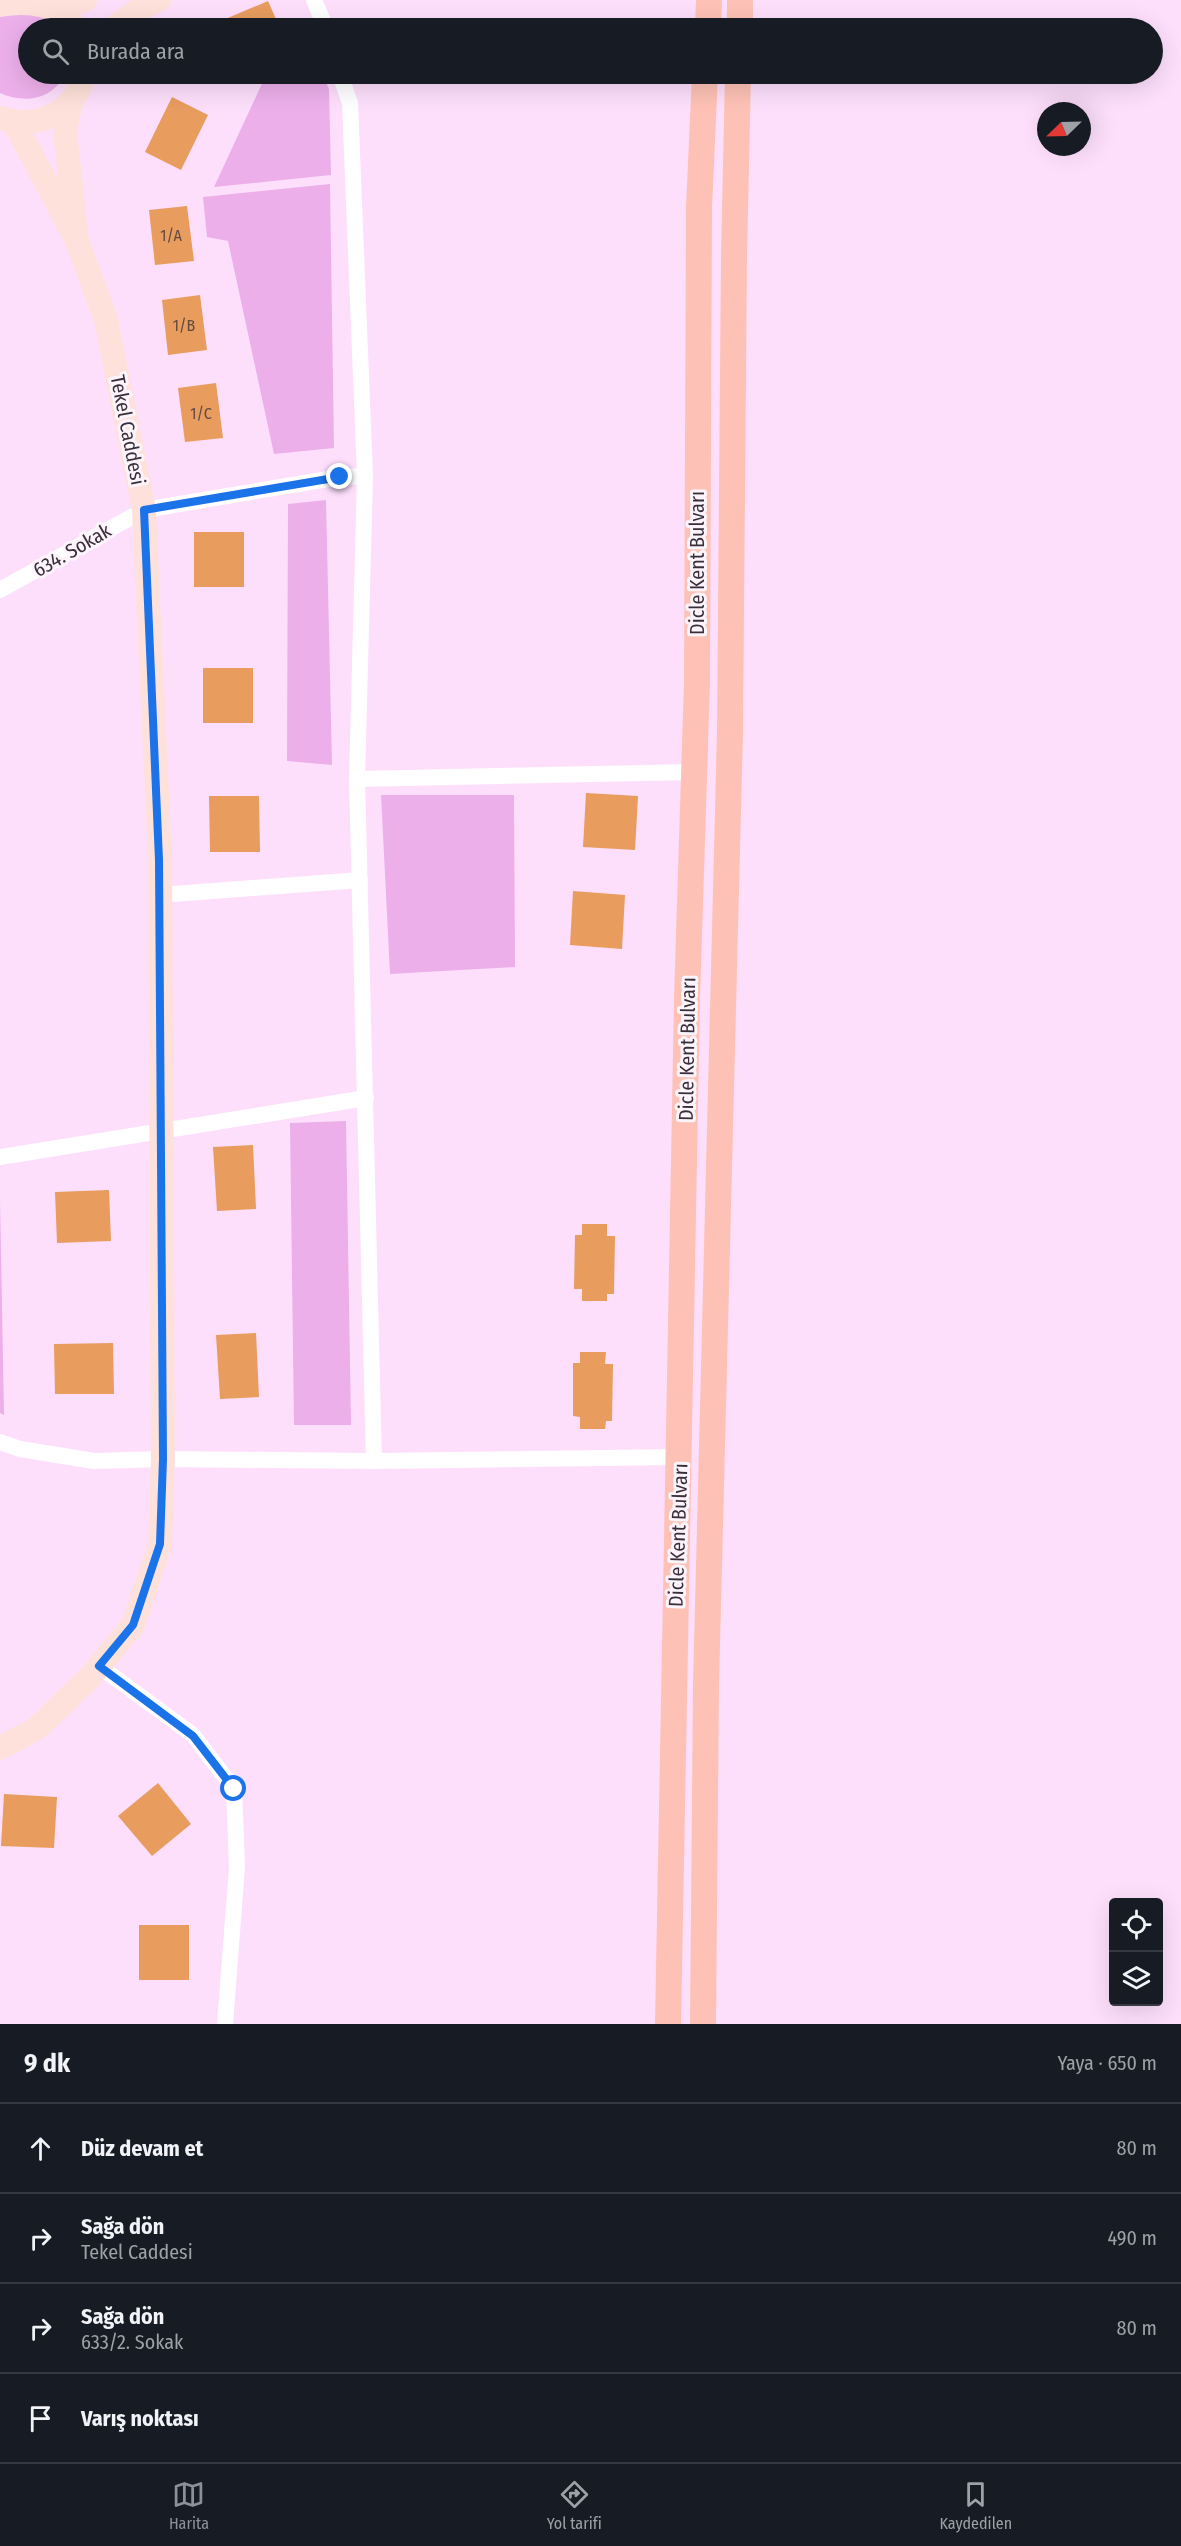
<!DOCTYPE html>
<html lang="tr">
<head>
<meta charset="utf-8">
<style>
  body { margin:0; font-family:"Fira Sans Condensed",sans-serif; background:#20242c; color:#f1f3f6 }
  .controls { position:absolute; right:18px; bottom:18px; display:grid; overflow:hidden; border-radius:6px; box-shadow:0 6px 24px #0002 }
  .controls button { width:54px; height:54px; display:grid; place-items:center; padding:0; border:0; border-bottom:2px solid #363941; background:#171b24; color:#f1f3f6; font:30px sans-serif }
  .compass { position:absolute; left:1037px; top:102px; width:54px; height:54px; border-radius:50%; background:#171b24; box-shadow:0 6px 24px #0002; rotate:247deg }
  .stop { position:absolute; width:18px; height:18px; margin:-14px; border:4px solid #1a73e8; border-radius:50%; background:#fff }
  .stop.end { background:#1a73e8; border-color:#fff; box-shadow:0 2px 6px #0008 }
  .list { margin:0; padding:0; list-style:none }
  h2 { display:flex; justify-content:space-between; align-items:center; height:78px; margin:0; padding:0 24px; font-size:26px }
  h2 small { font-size:20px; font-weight:400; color:#9ea1a6 }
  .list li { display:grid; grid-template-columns:39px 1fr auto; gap:18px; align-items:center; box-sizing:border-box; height:90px; padding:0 24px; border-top:2px solid #363941 }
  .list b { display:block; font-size:22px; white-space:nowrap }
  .list p { margin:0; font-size:20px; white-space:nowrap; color:#9ea1a6 }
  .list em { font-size:20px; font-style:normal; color:#9ea1a6 }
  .icon { flex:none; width:33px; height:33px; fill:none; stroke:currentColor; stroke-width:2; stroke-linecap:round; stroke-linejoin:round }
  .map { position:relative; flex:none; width:1181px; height:2024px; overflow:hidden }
  .search { position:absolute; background:#171b24; box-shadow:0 6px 24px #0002; left:18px; right:18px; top:18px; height:66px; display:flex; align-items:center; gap:15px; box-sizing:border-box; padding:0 21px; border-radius:33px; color:#9ea1a6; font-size:22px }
  .sheet { height:438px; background:#171b24 }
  nav { display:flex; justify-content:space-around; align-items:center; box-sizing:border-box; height:84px; border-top:2px solid #363941; background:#171b24; font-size:16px; color:#9ea1a6 }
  nav a { display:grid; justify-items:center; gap:3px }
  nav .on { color:#8c9099 }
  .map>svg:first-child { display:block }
</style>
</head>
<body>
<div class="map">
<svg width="1181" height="2024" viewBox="0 0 1181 2024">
  <rect width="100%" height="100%" fill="#fddffc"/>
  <!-- green -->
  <g fill="#ecafea">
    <path d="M43,12l18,16h-33v46h37c-12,26 -41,30 -65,19v-78z"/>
    <path d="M271,74h51l7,15 2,86 -117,12 52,-112z"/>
    <path d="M330,184l4,264 -60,6 -46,-213 -21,-4 -4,-40z"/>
    <path d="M326,500l6,265 -45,-4 1,-257z"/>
    <path d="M381,795h133l1,172 -125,7z"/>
    <path d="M346,1121l5,304h-57l-4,-302z"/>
    <path d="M0,1199l4,216 -4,-2z"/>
  </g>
  <!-- building -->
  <g fill="#e89c5e">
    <path d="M268,1l12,27h-76z"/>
    <path d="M172,97l36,18 -27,55 -36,-18z"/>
    <path d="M187,206l7,55 -39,4 -6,-55z"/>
    <path d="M200,295l7,55 -39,5 -6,-55z"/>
    <path d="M216,383l7,55 -38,4 -7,-54z"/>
    <rect x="194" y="532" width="50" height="55"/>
    <rect x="203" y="668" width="50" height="55"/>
    <path d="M586,793l52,3 -3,54 -52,-3z"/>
    <path d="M209,796h50l1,56h-50z"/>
    <path d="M573,891l52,4 -3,54 -52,-4z"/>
    <path d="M253,1145l3,64 -39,2 -4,-64z"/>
    <path d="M109,1190l2,51 -54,2 -2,-51z"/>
    <path d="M582,1224h25v12h8l-1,58h-7v7h-25v-12h-8l1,-54h7z"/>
    <path d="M256,1333l3,64 -39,2 -4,-64z"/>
    <path d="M113,1343l1,51h-59l-1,-50z"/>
    <path d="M580,1352h26l-1,12h8l-1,57h-6l-1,8h-25v-12l-7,-1v-53h7z"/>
    <path d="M158,1783l33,41 -39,32 -34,-40z"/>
    <path d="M4,1794l53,3 -3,51 -53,-2z"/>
    <rect x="139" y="1925" width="50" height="55"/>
  </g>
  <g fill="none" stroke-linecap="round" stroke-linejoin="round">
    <!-- street -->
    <g stroke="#fff" stroke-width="16">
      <path d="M314,0l12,28"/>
      <path d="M340,74l10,29 15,373 -8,303 17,682"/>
      <path d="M0,590l144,-80 196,-33 25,-1"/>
      <path d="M357,779l336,-7"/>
      <path d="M160,895l200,-15"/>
      <path d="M0,1157l366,-59"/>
      <path d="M0,1442l20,7 74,12 69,-2 211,2 306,-4"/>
      <path d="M99,1666l94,69 41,54 3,78 -12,157"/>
    </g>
    <!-- secondary -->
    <g stroke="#fee1da" stroke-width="24">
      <path d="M43,2l28,2 14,-4"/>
      <path d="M0,5c26,-5 61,-2 75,23"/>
      <path d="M113,28l28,-20 18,-8"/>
      <path d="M2,118c35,13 75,-7 82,-44"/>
      <path d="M14,122l63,119 -12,-109 6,-31"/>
      <path d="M0,1748l36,-19 54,-52 43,-52 27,-81 3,-85 -3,-599 -16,-350 -38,-190 -29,-79"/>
    </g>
    <!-- primary -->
    <g stroke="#fdc2b5" stroke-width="26">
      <path d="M708,28l1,-28"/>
      <path d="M740,28v-28"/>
      <path d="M668,2024l19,-1025 10,-318 2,-473 6,-134"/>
      <path d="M703,2024l3,-339 24,-954 4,-475 4,-182"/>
    </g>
  </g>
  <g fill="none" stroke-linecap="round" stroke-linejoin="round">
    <!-- route -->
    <path stroke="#1a73e8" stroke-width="8" d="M234,1789l-41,-53 -94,-70 34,-41 27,-81 3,-85 -4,-599 -15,-350 196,-33"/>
  </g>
  <g text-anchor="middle" stroke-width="6" stroke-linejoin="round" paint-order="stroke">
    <!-- number labels -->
    <g font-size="16" fill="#654a42">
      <text x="171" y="241">1/A</text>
      <text x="184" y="331">1/B</text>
      <text x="201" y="419">1/C</text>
    </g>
    <!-- street labels -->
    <g font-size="20" fill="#392e39" stroke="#fbf5fb">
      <text transform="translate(128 430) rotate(79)" y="7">Tekel Caddesi</text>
      <text transform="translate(72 550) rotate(-30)" y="7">634. Sokak</text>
      <text transform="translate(697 563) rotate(-90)" y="7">Dicle Kent Bulvarı</text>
      <text transform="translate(687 1049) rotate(-89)" y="7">Dicle Kent Bulvarı</text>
      <text transform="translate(678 1535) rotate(-88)" y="7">Dicle Kent Bulvarı</text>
    </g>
  </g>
</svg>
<div class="controls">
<button><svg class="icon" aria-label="locate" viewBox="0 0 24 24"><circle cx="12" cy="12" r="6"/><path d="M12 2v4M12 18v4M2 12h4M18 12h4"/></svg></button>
<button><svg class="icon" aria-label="layers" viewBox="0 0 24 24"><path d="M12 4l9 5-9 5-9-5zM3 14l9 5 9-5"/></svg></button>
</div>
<svg class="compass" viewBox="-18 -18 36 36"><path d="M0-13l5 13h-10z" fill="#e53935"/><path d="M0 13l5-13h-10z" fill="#9ea1a6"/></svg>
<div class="stop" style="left:234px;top:1789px"></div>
<div class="stop end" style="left:340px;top:477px"></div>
<div class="search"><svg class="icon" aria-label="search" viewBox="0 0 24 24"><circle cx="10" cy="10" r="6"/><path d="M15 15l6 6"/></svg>Burada ara</div>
</div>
<section class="sheet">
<h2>9 dk<small>Yaya · 650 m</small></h2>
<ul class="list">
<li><svg class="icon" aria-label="ahead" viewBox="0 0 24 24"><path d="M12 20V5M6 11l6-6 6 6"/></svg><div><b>Düz devam et</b></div><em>80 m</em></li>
<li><svg class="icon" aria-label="right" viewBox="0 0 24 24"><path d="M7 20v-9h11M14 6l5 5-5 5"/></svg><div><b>Sağa dön</b><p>Tekel Caddesi</p></div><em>490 m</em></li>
<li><svg class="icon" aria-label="right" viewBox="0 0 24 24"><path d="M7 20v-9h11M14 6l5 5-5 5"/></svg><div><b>Sağa dön</b><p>633/2. Sokak</p></div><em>80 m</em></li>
<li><svg class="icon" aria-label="arrive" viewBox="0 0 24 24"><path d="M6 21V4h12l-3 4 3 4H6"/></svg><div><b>Varış noktası</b></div></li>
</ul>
</section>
<nav>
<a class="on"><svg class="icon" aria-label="map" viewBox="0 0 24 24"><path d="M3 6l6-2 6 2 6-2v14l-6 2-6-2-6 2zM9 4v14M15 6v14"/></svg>Harita</a>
<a><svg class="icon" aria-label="directions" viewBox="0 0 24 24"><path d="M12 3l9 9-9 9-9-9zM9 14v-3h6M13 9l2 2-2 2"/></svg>Yol tarifi</a>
<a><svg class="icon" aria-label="saved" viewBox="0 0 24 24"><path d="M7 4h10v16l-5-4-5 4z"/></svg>Kaydedilen</a>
</nav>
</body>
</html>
